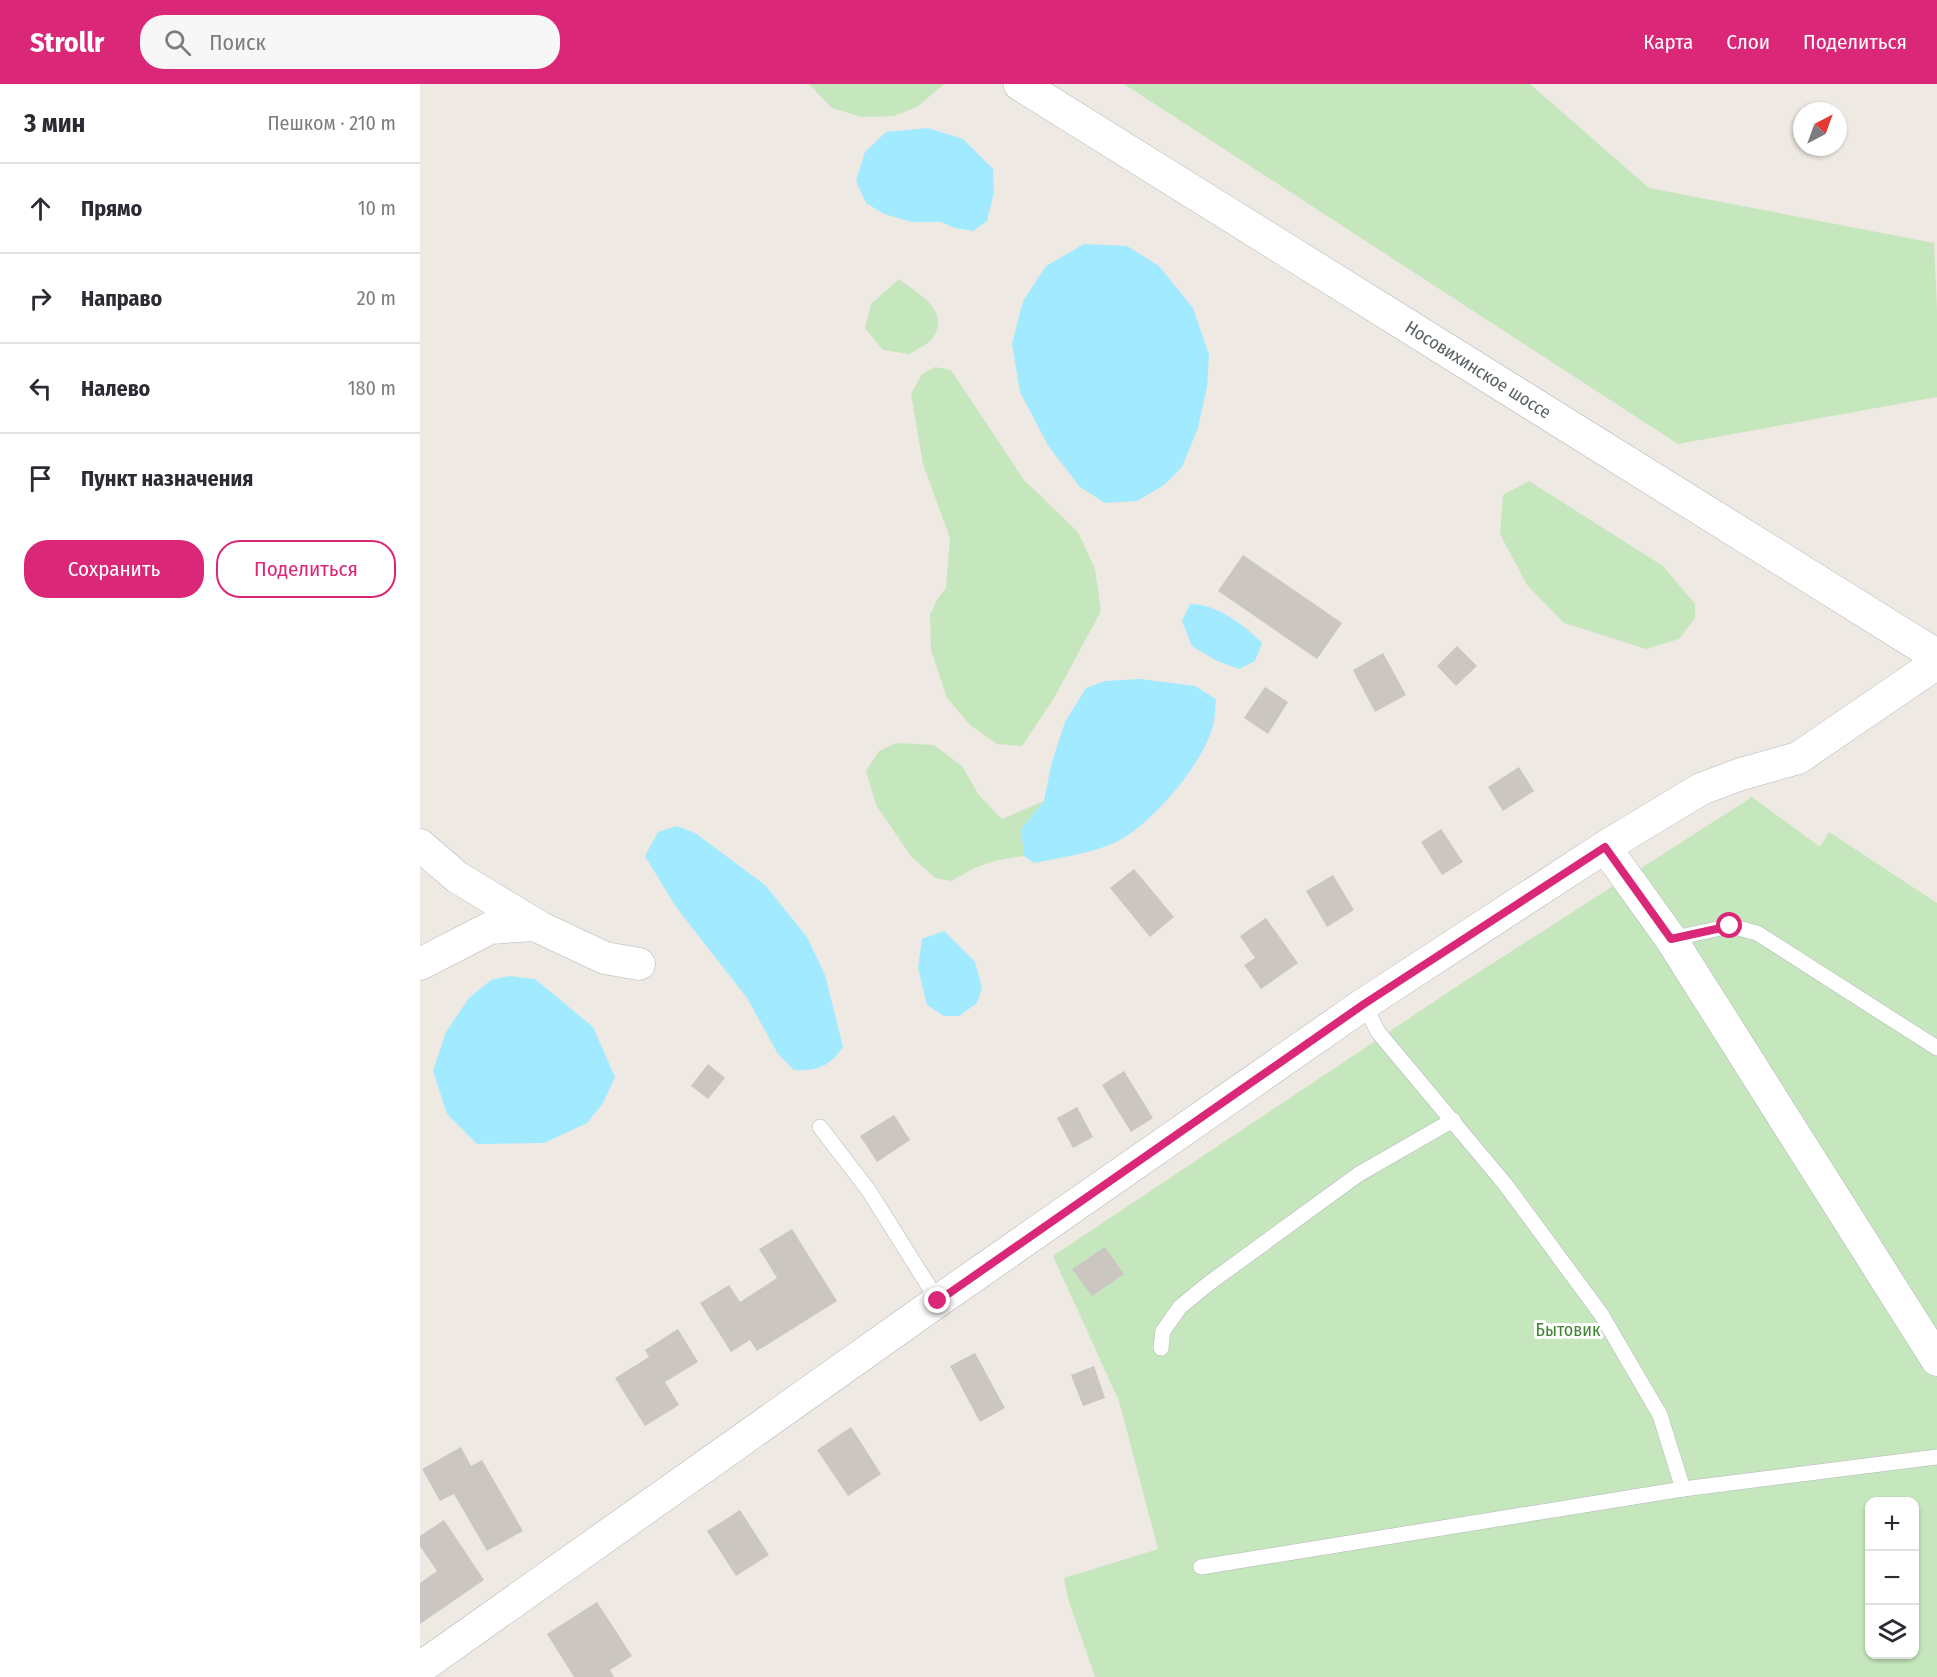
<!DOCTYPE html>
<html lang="ru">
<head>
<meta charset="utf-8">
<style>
  body { margin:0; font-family:"Fira Sans Condensed",sans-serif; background:#f7f7f7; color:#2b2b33 }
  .controls { position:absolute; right:18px; bottom:18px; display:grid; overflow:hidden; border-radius:12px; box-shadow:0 2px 4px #0004 }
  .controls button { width:54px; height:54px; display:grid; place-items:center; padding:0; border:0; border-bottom:2px solid #e1e1e2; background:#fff; color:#2b2b33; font:30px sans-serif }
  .compass { position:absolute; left:1373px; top:18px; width:54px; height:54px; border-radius:50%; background:#fff; box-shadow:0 2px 4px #0004; rotate:41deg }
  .stop { position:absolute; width:18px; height:18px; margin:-14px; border:4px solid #db2777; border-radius:50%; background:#fff }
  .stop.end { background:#db2777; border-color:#fff; box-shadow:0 2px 6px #0008 }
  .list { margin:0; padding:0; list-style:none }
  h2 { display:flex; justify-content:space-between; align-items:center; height:78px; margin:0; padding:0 24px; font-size:26px }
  h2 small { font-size:20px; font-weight:400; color:#7c7c81 }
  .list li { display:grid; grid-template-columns:39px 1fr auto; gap:18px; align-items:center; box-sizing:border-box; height:90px; padding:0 24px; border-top:2px solid #e1e1e2 }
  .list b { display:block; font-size:22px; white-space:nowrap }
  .list em { font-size:20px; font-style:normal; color:#7c7c81 }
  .actions { display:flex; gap:12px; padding:18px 24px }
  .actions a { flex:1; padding:14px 0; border:2px solid #db2777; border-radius:24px; text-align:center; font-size:21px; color:#db2777 }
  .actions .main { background:#db2777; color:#fff }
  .icon { flex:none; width:33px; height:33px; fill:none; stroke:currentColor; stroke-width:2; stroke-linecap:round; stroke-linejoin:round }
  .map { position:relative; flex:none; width:1517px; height:1593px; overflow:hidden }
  header { display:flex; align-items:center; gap:36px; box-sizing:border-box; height:84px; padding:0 30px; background:#db2777; color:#fff }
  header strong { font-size:28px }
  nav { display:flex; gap:33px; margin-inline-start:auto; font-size:21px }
  .search { width:420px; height:54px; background:#f7f7f7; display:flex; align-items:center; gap:15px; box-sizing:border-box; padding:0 21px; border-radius:24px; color:#7c7c81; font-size:22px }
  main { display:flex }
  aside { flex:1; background:#fff }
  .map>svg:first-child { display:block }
</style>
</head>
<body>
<header>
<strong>Strollr</strong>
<div class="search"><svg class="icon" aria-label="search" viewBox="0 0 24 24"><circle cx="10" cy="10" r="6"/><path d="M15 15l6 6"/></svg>Поиск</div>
<nav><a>Карта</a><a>Слои</a><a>Поделиться</a></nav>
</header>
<main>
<aside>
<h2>3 мин<small>Пешком · 210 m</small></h2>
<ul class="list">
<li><svg class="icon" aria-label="ahead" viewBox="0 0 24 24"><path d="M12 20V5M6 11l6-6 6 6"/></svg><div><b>Прямо</b></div><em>10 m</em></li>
<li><svg class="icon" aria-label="right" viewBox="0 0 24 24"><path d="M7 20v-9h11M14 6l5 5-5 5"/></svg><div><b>Направо</b></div><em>20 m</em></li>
<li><svg class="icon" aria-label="left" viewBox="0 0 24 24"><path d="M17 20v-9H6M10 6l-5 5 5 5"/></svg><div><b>Налево</b></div><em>180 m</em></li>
<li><svg class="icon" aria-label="arrive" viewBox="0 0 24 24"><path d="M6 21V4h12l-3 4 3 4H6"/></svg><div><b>Пункт назначения</b></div></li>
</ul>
<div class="actions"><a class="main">Сохранить</a><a>Поделиться</a></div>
</aside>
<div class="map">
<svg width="1517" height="1593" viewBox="0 0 1517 1593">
  <rect width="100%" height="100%" fill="#eee9e2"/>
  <!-- green -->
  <g fill="#c6e7bd" fill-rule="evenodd">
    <path d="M389,0h135l-27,23 -23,9 -32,1 -30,-9z"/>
    <path d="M704,0h406l119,104 285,55 3,65v89l-259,47z"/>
    <path d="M479,195c18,14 52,31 34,59 -5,6 -17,12 -24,16l-26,-4 -18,-22 6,-24z"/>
    <path d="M515,283l16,3 73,110 54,52 17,37 6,42 -47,87 -32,48 -25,-2 -27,-19 -23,-27 -16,-48 -1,-35 8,-17 8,-10 4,-50 -27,-74 -12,-70 11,-20z"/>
    <path d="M1109,397l134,85 32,38v14l-16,21 -33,10 -82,-26 -37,-38 -27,-51 3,-39z"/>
    <path d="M476,659l38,2 28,21 17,29 23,24 42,-18 -23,28 3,27c-31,4 -45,8 -72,25l-17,-3 -25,-23 -34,-50 -10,-34 13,-20z"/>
    <path d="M1332,713l68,50 9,-15 108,71v774h-842l-27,-78 -4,-21 94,-29 -39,-148 -66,-145 412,-275zM1450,1418h44v152h-44z"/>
  </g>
  <!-- water -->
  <g fill="#a1eaff">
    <path d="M508,44l35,11 30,30 1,23 -7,29 -14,10 -18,-3 -14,-6h-29l-28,-8 -18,-11 -10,-22 9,-29 21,-20z"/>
    <path d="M664,160l43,2 32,20 34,42 16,47 -2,32 -9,41 -16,39 -18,18 -27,16 -32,2 -25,-16 -31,-40 -29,-55 -8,-48 11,-43 23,-35z"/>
    <path d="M770,520c27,0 54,21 72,39l-7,18 -16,8 -22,-8 -25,-15 -10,-25z"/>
    <path d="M720,595l55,7 21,13c-1,9 -1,19 -3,27 -10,38 -63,101 -99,117 -23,10 -55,15 -80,20l-10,-7 -3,-27 23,-28 7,-36 14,-43 21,-34 19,-7z"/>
    <path d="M257,742l18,7 70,52 42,52 18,38 18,72c-15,20 -24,24 -49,23l-16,-16 -31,-56 -71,-91 -31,-51 13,-24z"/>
    <path d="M524,847l31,31 7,26 -5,15 -18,13h-15l-17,-11 -9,-37 4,-29z"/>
    <path d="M89,892l26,3 58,48 22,50 -12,26 -16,20 -43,20 -67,1 -30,-30 -14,-43 13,-39 23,-34 22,-18z"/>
  </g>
  <!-- building -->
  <g fill="#cbc6c1">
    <path d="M823,471l99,68 -25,36 -99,-68z"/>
    <path d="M1037,562l20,20 -21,20 -19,-20z"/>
    <path d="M963,569l23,42 -31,17 -22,-42z"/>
    <path d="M845,603l23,15 -20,32 -24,-16z"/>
    <path d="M1099,683l15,24 -31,20 -15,-24z"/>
    <path d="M1021,745l22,33 -21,13 -21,-33z"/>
    <path d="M714,785l40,48 -24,20 -40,-49z"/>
    <path d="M913,791l21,35 -27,17 -21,-36z"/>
    <path d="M846,834l32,45 -37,26 -17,-24 11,-7 -15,-22z"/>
    <path d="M288,980l17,14 -17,21 -17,-13z"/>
    <path d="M704,987l29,47 -22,14 -29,-47z"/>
    <path d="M657,1023l16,30 -20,11 -16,-30z"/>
    <path d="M474,1031l16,25 -33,22 -17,-26z"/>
    <path d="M372,1145l45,72 -80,50 -7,-11 -19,12 -31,-49 29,-18 11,17 37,-24 -18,-29z"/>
    <path d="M685,1163l19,27 -32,22 -20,-27z"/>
    <path d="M258,1245l20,33 -33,20 14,23 -34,21 -30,-48 34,-21 -4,-7z"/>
    <path d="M555,1269l30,55 -25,14 -30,-56z"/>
    <path d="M674,1282l11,32 -22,8 -12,-31z"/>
    <path d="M431,1343l30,47 -33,22 -31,-46z"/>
    <path d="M41,1363l10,19 11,-6 41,71 -36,20 -33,-57 -14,7 -18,-32z"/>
    <path d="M320,1426l29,45 -33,21 -29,-45z"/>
    <path d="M24,1436l40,60 -64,44v-41l17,-12 -17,-25v-10z"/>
    <path d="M177,1518l35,54 -22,14 4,7h-40l-27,-43z"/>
  </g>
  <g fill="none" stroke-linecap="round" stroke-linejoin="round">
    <defs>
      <g id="service">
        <path d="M1251,855l59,-13 27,7 180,115"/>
        <path d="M944,920l14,28 127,152 96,130 59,101 23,74"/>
        <path d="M400,1043l49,64 69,110"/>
        <path d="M741,1264l2,-17 17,-24 28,-23 151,-110 94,-54"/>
        <path d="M781,1483l482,-78 254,-32"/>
      </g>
      <g id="minor">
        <path d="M0,761l37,32 84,51 64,30 34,6"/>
        <path d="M1185,763l66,92 266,421"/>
        <path d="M0,880l70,-36 44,-3"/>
        <path d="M0,1584l518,-367 426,-297 241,-157 96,-58 40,-15 57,-16 139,-95"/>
      </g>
      <g id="secondary">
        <path id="s1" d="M600,0l917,572"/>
      </g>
    </defs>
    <!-- service casing -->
    <use href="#service" stroke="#b3b7ba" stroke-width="16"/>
    <!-- minor casing -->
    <use href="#minor" stroke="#b3b7ba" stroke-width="33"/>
    <!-- secondary casing -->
    <use href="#secondary" stroke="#b1b7bb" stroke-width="34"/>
    <!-- service -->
    <use href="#service" stroke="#fff" stroke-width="15"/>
    <!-- minor -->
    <use href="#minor" stroke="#fff" stroke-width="32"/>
    <!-- secondary -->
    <use href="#secondary" stroke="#fff" stroke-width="33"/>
  </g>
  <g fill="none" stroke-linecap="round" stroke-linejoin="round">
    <!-- route -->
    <path stroke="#db2777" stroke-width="8" d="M518,1217l426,-297 241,-157 66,92 59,-13"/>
  </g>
  <g text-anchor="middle" stroke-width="6" stroke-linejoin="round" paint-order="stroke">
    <!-- street labels -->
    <g font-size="18" fill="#5a6164" stroke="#fff">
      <text dy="6" stroke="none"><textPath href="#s1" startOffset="540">Носовихинское шоссе</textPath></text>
    </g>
    <!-- park labels -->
    <g font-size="18" fill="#408431" stroke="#fff">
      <text x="1148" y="1252">Бытовик</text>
    </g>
  </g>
</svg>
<div class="controls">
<button>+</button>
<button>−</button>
<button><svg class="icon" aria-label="layers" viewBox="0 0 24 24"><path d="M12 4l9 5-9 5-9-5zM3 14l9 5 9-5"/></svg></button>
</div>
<svg class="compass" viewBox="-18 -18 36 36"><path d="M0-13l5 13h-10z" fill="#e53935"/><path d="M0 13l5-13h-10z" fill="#7c7c81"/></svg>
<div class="stop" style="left:1310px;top:842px"></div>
<div class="stop end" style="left:518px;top:1217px"></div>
</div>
</main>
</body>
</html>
